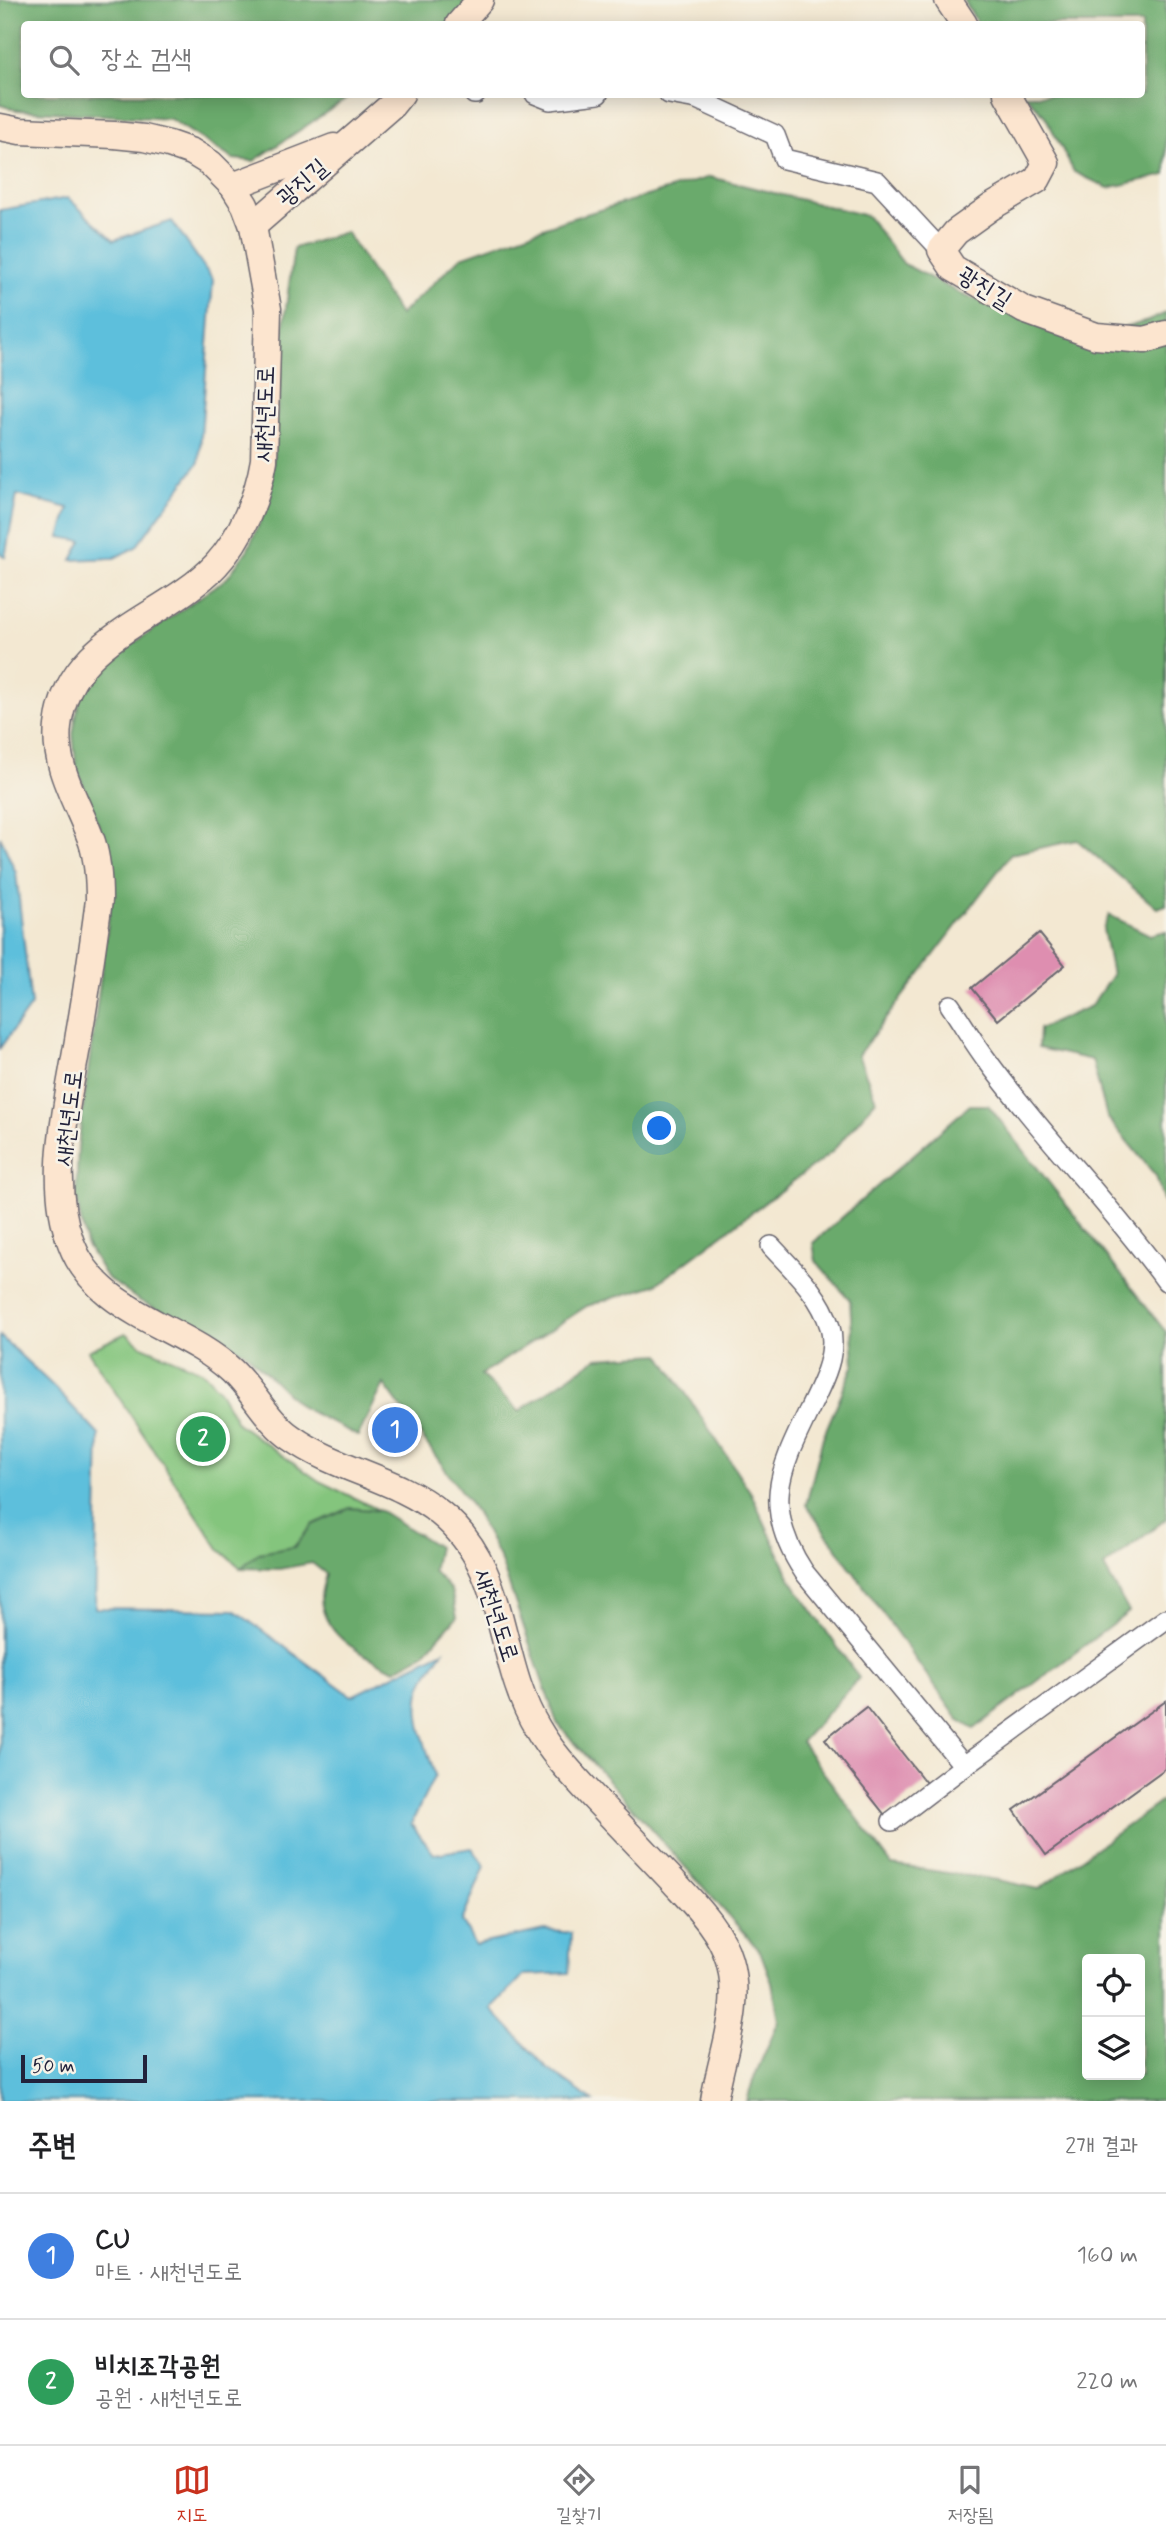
<!DOCTYPE html>
<html lang="ko">
<head>
<meta charset="utf-8">
<style>
  body { margin:0; font-family:Mynerve,"Poor Story",sans-serif; background:#f2f2f2; color:#202124 }
  .controls { position:absolute; right:21px; bottom:21px; display:grid; overflow:hidden; border-radius:7px; box-shadow:0 4px 18px #0003 }
  .controls button { width:63px; height:63px; display:grid; place-items:center; padding:0; border:0; border-bottom:2px solid #e0e0e0; background:#fff; color:#202124; font:35px sans-serif }
  .scale { position:absolute; left:21px; bottom:18px; width:126px; box-sizing:border-box; padding-left:7px; border:4px solid #22223b; border-top:0; font-size:19px; line-height:24px; white-space:nowrap; color:#22223b; -webkit-text-stroke:5px #f7f3e8; paint-order:stroke }
  .you { position:absolute; left:660px; top:1129px; width:24px; height:24px; margin:-18px; border:5px solid #fff; border-radius:50%; background:#1a73e8; box-shadow:0 0 0 10px #1a73e833 }
  .badge { display:grid; place-items:center; width:46px; height:46px; border-radius:50%; background:#c8321e; color:#fff; font-size:23px; font-weight:700 }
  .pin { position:absolute; translate:-50% -50%; border:4px solid #fff; box-shadow:0 2px 7px #0006 }
  .list { margin:0; padding:0; list-style:none }
  h2 { display:flex; justify-content:space-between; align-items:center; height:91px; margin:0; padding:0 28px; font-size:30px }
  h2 small { font-size:23px; font-weight:400; color:#757577 }
  .list li { display:grid; grid-template-columns:46px 1fr auto; gap:21px; align-items:center; box-sizing:border-box; height:126px; padding:0 28px; border-top:2px solid #e0e0e0 }
  .list b { display:block; font-size:26px; white-space:nowrap }
  .list p { margin:0; font-size:23px; white-space:nowrap; color:#757577 }
  .list em { font-size:23px; font-style:normal; color:#757577 }
  .icon { flex:none; width:38px; height:38px; fill:none; stroke:currentColor; stroke-width:2; stroke-linecap:round; stroke-linejoin:round }
  .map { position:relative; flex:none; width:1166px; height:2101px; overflow:hidden }
  .search { position:absolute; background:#fff; box-shadow:0 4px 18px #0003; left:21px; right:21px; top:21px; height:77px; display:flex; align-items:center; gap:18px; box-sizing:border-box; padding:0 24px; border-radius:7px; color:#757577; font-size:26px }
  .sheet { height:343px; background:#fff }
  nav { display:flex; justify-content:space-around; align-items:center; box-sizing:border-box; height:98px; border-top:2px solid #e0e0e0; background:#fff; font-size:19px; color:#757577 }
  nav a { display:grid; justify-items:center; gap:4px }
  nav .on { color:#c8321e }
  .map>svg:first-child { display:block }
</style>
</head>
<body>
<div class="map">
<svg width="1166" height="2101" viewBox="0 0 1166 2101">
  <rect width="100%" height="100%" fill="#f7f3e8"/>
  <filter id="ink" filterUnits="userSpaceOnUse"><feTurbulence type="fractalNoise" baseFrequency=".0143" numOctaves="2"/><feDisplacementMap in="SourceGraphic" scale="14" xChannelSelector="R" yChannelSelector="G"/><feConvolveMatrix kernelMatrix="1 2 1 2 8 2 1 2 1" color-interpolation-filters="sRGB"/></filter>
  <filter id="wash" filterUnits="userSpaceOnUse"><feTurbulence type="fractalNoise" baseFrequency=".00686" numOctaves="4" result="noise"/><feDisplacementMap in="SourceGraphic" scale="28" xChannelSelector="R" yChannelSelector="G"/><feGaussianBlur stdDeviation="1.57" result="paint"/><feColorMatrix in="noise" values="0 0 0 0 0 0 0 0 0 0 0 0 0 0 0 0 0 1.4 0 .05"/><feComposite in="paint" operator="in"/></filter>
  <g filter="url(#wash)">
    <rect width="100%" height="100%" fill="#f3e8d2"/>
    <!-- green -->
    <path fill="#84c57d" stroke="#53745c" stroke-width="2" d="M126,1333l16,13 60,25 16,17 20,36 81,57 62,30 -31,-3 -38,17 -18,22 -35,6 -18,15 -21,-18 -132,-199z"/>
    <!-- forest -->
    <g fill="#6baa6c" stroke="#466654" stroke-width="2" fill-rule="evenodd">
      <path d="M0,0h474l-19,24h-431v70l328,1 -98,66 -21,-2 -63,-40 -154,-9 -16,-5z"/>
      <path d="M964,0h202v175l-58,13 -34,-16 -29,-56 -20,-21 117,-1v-70h-164z"/>
      <path d="M710,177l157,39 37,48 61,32 130,40 53,-15 18,-8v592l-9,3 -80,-68 -66,14 -153,201 18,45 -44,52 -177,133 -68,21 -106,69 38,36 78,-53 63,-4 91,139 41,89 67,96 -58,64 91,123 106,15 41,9 127,-91v303h-419l6,-21 26,-60 -7,-37 -12,-32 -203,-228 -57,-164 -25,-48 -91,-127 -26,52 -57,-29 -56,-55 -107,-52 -32,-23 -20,-33 -10,-46 2,-52 35,-261 -7,-39 -30,-80 -3,-32 6,-33 21,-34 127,-89 21,-29 22,-50 14,-177 10,-74 52,-16 54,83 61,-58 105,-37zM1087,1959h53v116h-53z"/>
      <path d="M1109,915l41,20 16,-4v279l-10,-34 -49,-59 -15,-57 -54,-12 1,-19 52,-23 21,-31 -9,-46z"/>
      <path d="M970,1105h18l178,227v187l-62,48 25,45 -155,117 -16,-10 -152,-214 17,-68 31,-73 -4,-64 -34,-39 -3,-18z"/>
      <path d="M350,1508l31,3 57,36 -5,24 18,19 6,27 -33,37 -29,16c-30,-14 -69,-31 -74,-69 -1,-8 3,-19 5,-27l-14,-11 -33,6 -38,-1 18,-15 35,-6 18,-22z"/>
    </g>
    <!-- water -->
    <g fill="#5dbfdc" stroke="#40708c" stroke-width="2">
      <path d="M68,198l46,42 58,-19 41,59 -14,182 -63,85 -22,11 -42,2 10,-19 -22,-4 9,-29 -52,-13 -12,62 -5,-4v-343z"/>
      <path d="M0,836l16,37 15,132 -31,43z"/>
      <path d="M0,1336l53,50 46,49 -4,173 139,2 118,86 91,-45c-6,9 -13,18 -18,28 -16,29 1,67 10,96l-24,49 23,30 38,-6 13,18 -23,55 13,24 69,-15 27,3 -2,40 -45,2 -33,34 57,60 45,32h-593z"/>
    </g>
    <g id="blocks">
      <!-- building -->
      <g fill="#de8eb0">
        <path d="M1039,933l26,32 -67,55 -26,-32z"/>
        <path d="M1166,1701v67l-120,87 -32,-45z"/>
        <path d="M866,1707l60,76 -41,32 -60,-76z"/>
      </g>
    </g>
  </g>
  <g filter="url(#ink)">
    <use href="#blocks" fill-opacity="0" stroke="#6b6770" stroke-width="2"/>
    <g fill="none" stroke-linecap="round" stroke-linejoin="round">
      <defs>
        <g id="street">
          <path d="M474,94h2"/>
          <path d="M535,94l15,6 48,-6"/>
          <path d="M669,94l28,5 78,36 9,24 93,22 64,69"/>
          <path d="M950,1005c13,19 25,40 39,58 55,75 122,142 177,218"/>
          <path d="M771,1246c23,25 49,48 59,81 6,21 -2,43 -11,62 -32,70 -64,109 -15,183l160,194"/>
          <path d="M892,1821l72,-55 202,-147"/>
        </g>
        <g id="secondary">
          <path d="M948,0l16,24"/>
          <path d="M459,24l21,-24"/>
          <path d="M1007,94l39,69 -9,17 -46,27 -35,25 -15,18 12,18 71,42 72,26 49,4 21,-6"/>
          <path d="M0,127l20,4 94,4 30,3 25,6 23,8 18,11 23,23 12,19 8,21 15,83 -4,151c-6,36 -22,77 -48,105 -52,55 -148,71 -158,161 -5,42 21,78 34,116 6,19 7,38 7,58 -6,45 -12,90 -20,134 -10,66 -33,144 -8,209 26,71 110,81 161,128 22,21 35,50 60,67 45,32 105,40 148,75 70,56 55,146 98,216 15,26 37,48 57,70 26,27 52,55 78,82 21,23 47,48 56,79 14,48 -8,94 -15,141"/>
          <path d="M233,186l101,-39"/>
          <path d="M253,226l139,-121 9,-11"/>
        </g>
      </defs>
      <!-- street casing -->
      <use href="#street" stroke="#6b6770" stroke-width="22"/>
      <!-- secondary casing -->
      <use href="#secondary" stroke="#6b6770" stroke-width="29"/>
      <!-- street -->
      <use href="#street" stroke="#fff" stroke-width="19"/>
      <!-- secondary -->
      <use href="#secondary" stroke="#fce5cf" stroke-width="26"/>
    </g>
  </g>
  <g text-anchor="middle" stroke-width="5" stroke-linejoin="round" paint-order="stroke">
    <!-- street labels -->
    <g font-size="24" fill="#22223b" stroke="#f7f3e8">
      <text transform="translate(302 182) rotate(-41)" y="8">광진길</text>
      <text transform="translate(985 287) rotate(32)" y="8">광진길</text>
      <text transform="translate(264 414) rotate(-88)" y="8">새천년도로</text>
      <text transform="translate(68 1118) rotate(-83)" y="8">새천년도로</text>
      <text transform="translate(497 1615) rotate(72)" y="8">새천년도로</text>
    </g>
  </g>
</svg>
<div class="controls">
<button><svg class="icon" aria-label="locate" viewBox="0 0 24 24"><circle cx="12" cy="12" r="6"/><path d="M12 2v4M12 18v4M2 12h4M18 12h4"/></svg></button>
<button><svg class="icon" aria-label="layers" viewBox="0 0 24 24"><path d="M12 4l9 5-9 5-9-5zM3 14l9 5 9-5"/></svg></button>
</div>
<div class="scale">50 m</div>
<div class="you"></div>
<div class="pin badge" style="left:395px;top:1430px;background:#3f7fe0">1</div>
<div class="pin badge" style="left:203px;top:1439px;background:#2e9e5b">2</div>
<div class="search"><svg class="icon" aria-label="search" viewBox="0 0 24 24"><circle cx="10" cy="10" r="6"/><path d="M15 15l6 6"/></svg>장소 검색</div>
</div>
<section class="sheet">
<h2>주변<small>2개 결과</small></h2>
<ul class="list">
<li><span class="badge" style="background:#3f7fe0">1</span><div><b>CU</b><p>마트 · 새천년도로</p></div><em>160 m</em></li>
<li><span class="badge" style="background:#2e9e5b">2</span><div><b>비치조각공원</b><p>공원 · 새천년도로</p></div><em>220 m</em></li>
</ul>
</section>
<nav>
<a class="on"><svg class="icon" aria-label="map" viewBox="0 0 24 24"><path d="M3 6l6-2 6 2 6-2v14l-6 2-6-2-6 2zM9 4v14M15 6v14"/></svg>지도</a>
<a><svg class="icon" aria-label="directions" viewBox="0 0 24 24"><path d="M12 3l9 9-9 9-9-9zM9 14v-3h6M13 9l2 2-2 2"/></svg>길찾기</a>
<a><svg class="icon" aria-label="saved" viewBox="0 0 24 24"><path d="M7 4h10v16l-5-4-5 4z"/></svg>저장됨</a>
</nav>
</body>
</html>
